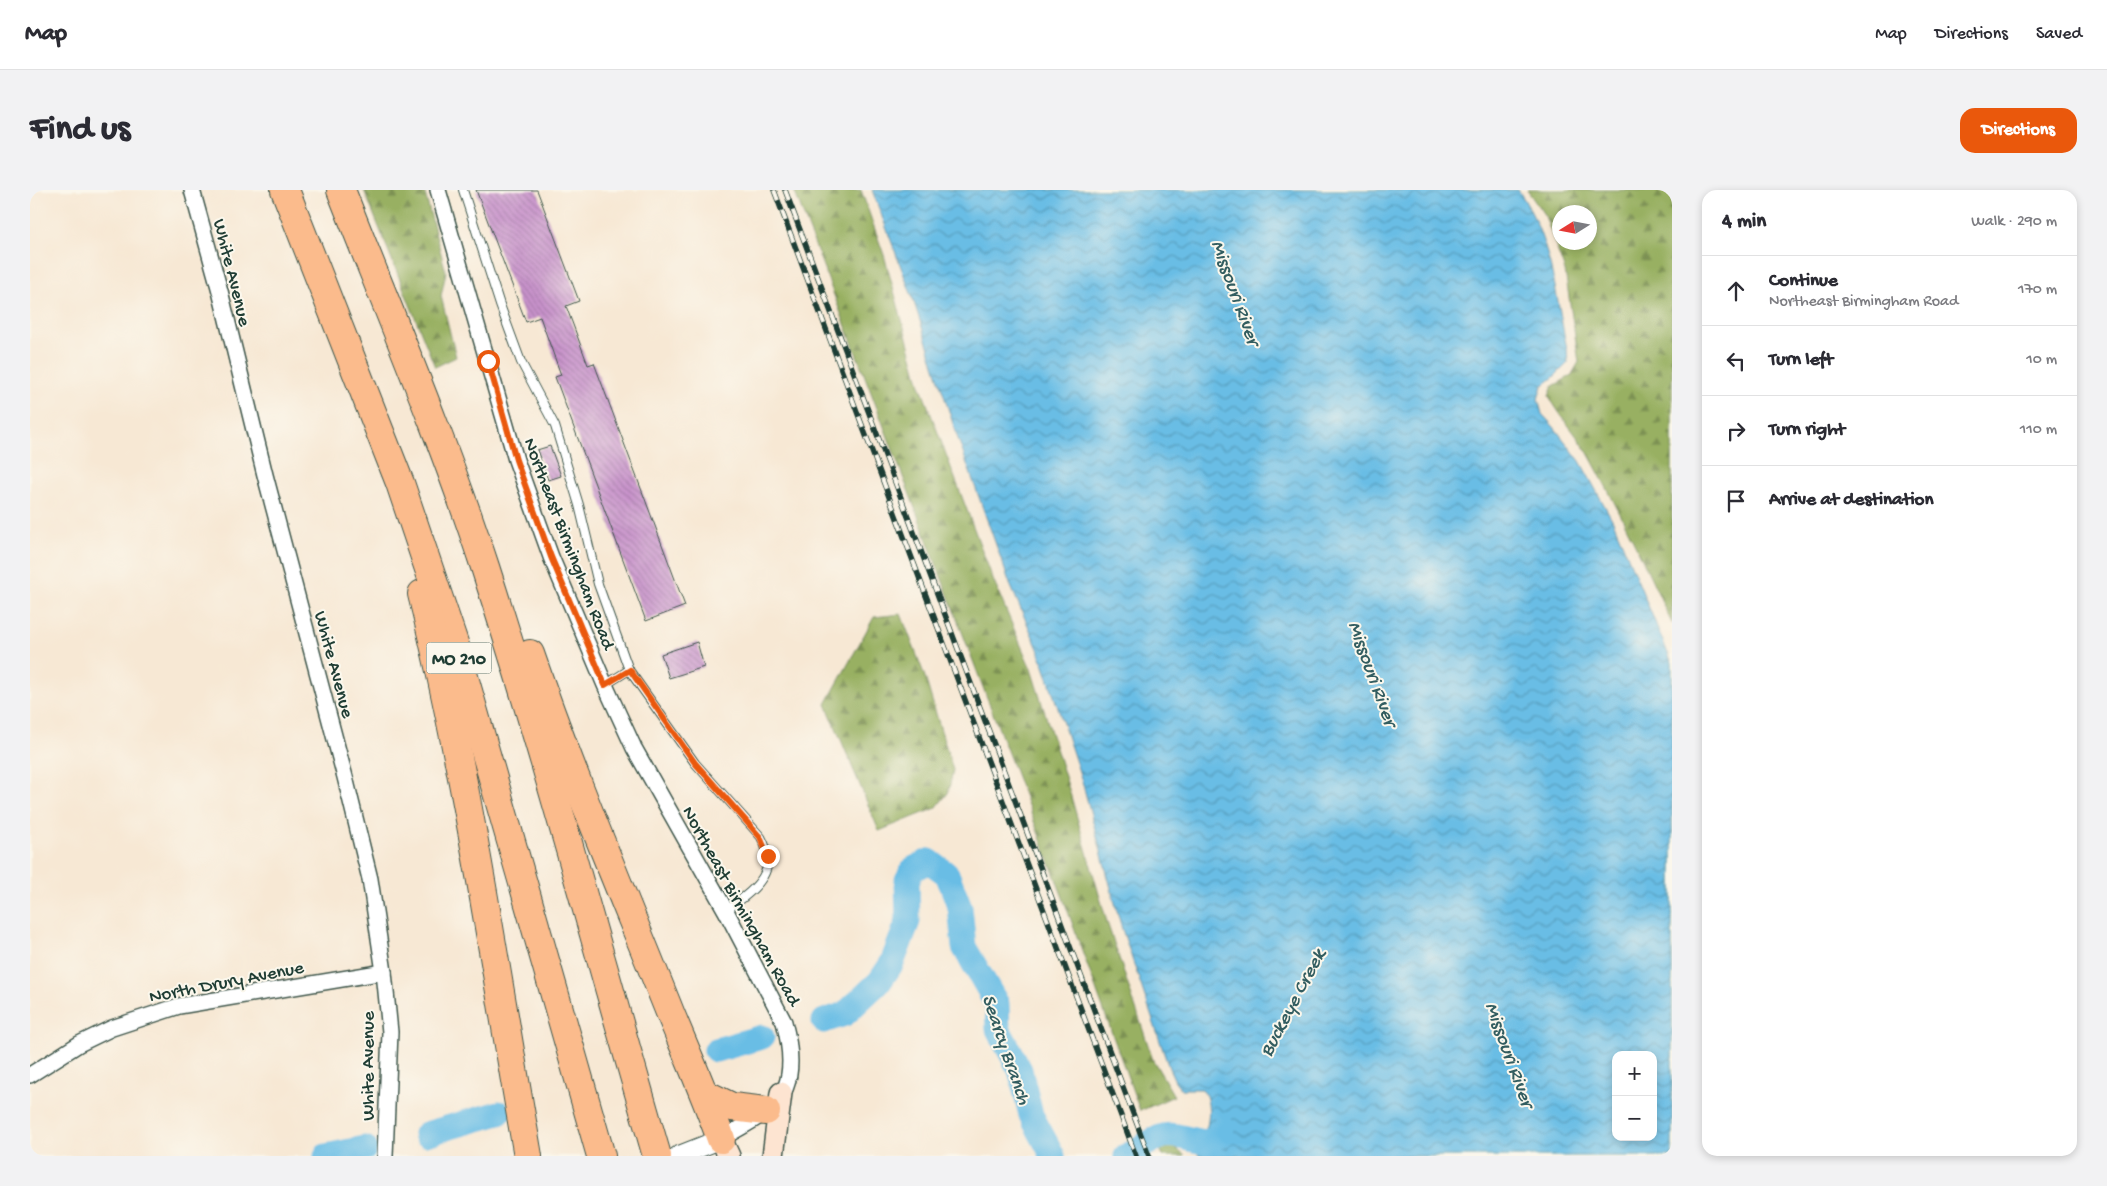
<!DOCTYPE html>
<html lang="en">
<head>
<meta charset="utf-8">
<style>
  body { margin:0; font-family:"Gochi Hand",sans-serif; background:#f2f2f3; color:#2b2b33 }
  .controls { position:absolute; right:15px; bottom:15px; display:grid; overflow:hidden; border-radius:10px; box-shadow:0 2px 8px #0003 }
  .controls button { width:45px; height:45px; display:grid; place-items:center; padding:0; border:0; border-bottom:1px solid #e1e1e2; background:#fff; color:#2b2b33; font:25px sans-serif }
  .compass { position:absolute; left:1522px; top:15px; width:45px; height:45px; border-radius:50%; background:#fff; box-shadow:0 2px 8px #0003; rotate:259deg }
  .stop { position:absolute; width:15px; height:15px; margin:-11px; border:4px solid #ea580c; border-radius:50%; background:#fff }
  .stop.end { background:#ea580c; border-color:#fff; box-shadow:0 1px 5px #0008 }
  .list { margin:0; padding:0; list-style:none }
  h2 { display:flex; justify-content:space-between; align-items:center; height:65px; margin:0; padding:0 20px; font-size:21px }
  h2 small { font-size:16px; font-weight:400; color:#7c7c81 }
  .list li { display:grid; grid-template-columns:32px 1fr auto; gap:15px; align-items:center; box-sizing:border-box; height:70px; padding:0 20px; border-top:1px solid #e1e1e2 }
  .list b { display:block; font-size:19px; white-space:nowrap }
  .list p { margin:0; font-size:16px; white-space:nowrap; color:#7c7c81 }
  .list em { font-size:16px; font-style:normal; color:#7c7c81 }
  .icon { flex:none; width:28px; height:28px; fill:none; stroke:currentColor; stroke-width:2; stroke-linecap:round; stroke-linejoin:round }
  .map { position:relative; flex:none; width:1642px; height:966px; overflow:hidden; border-radius:15px }
  header { display:flex; align-items:center; gap:30px; box-sizing:border-box; height:70px; padding:0 25px; background:#fff; border-bottom:1px solid #e1e1e2 }
  header strong { font-size:24px }
  nav { display:flex; gap:28px; margin-inline-start:auto; font-size:18px }
  .intro { display:flex; align-items:center; justify-content:space-between; box-sizing:border-box; height:120px; padding:0 30px }
  h1 { margin:0; font-size:35px }
  .button { padding:12px 22px; border-radius:15px; background:#ea580c; color:#fff; font-size:18px; font-weight:700 }
  main { display:flex; gap:30px; padding:0 30px }
  aside { flex:1; background:#fff; border-radius:15px; box-shadow:0 2px 8px #0003 }
  .map>svg:first-child { display:block }
</style>
</head>
<body>
<header>
<strong>Map</strong>
<nav><a>Map</a><a>Directions</a><a>Saved</a></nav>
</header>
<div class="intro"><h1>Find us</h1><a class="button">Directions</a></div>
<main>
<div class="map">
<svg width="1642" height="966" viewBox="0 0 1642 966">
  <defs>
    <pattern id="forest-firs" width="22" height="20" patternUnits="userSpaceOnUse" patternTransform="scale(1.25)"><rect width="22" height="20" fill="#98b062"/><path d="M5 1l3.5 6h-7zM16 11l3.5 6h-7z" fill="#7b9052"/></pattern>
    <pattern id="water-waves" width="16" height="10" patternUnits="userSpaceOnUse" patternTransform="scale(1.25)"><rect width="16" height="10" fill="#69bde5"/><path d="M0 5q4-4 8 0t8 0" fill="none" stroke="#569bba"/></pattern>
    <pattern id="building-back-hatch" width="6" height="6" patternUnits="userSpaceOnUse" patternTransform="scale(1.25)"><rect width="6" height="6" fill="#c892cb"/><path d="M-1 5l2 2M0 0l6 6M5-1l2 2" fill="none" stroke="#a278a6"/></pattern>
  </defs>
  <rect width="100%" height="100%" fill="#fbf7ec"/>
  <filter id="ink" filterUnits="userSpaceOnUse"><feTurbulence type="fractalNoise" baseFrequency=".02" numOctaves="2"/><feDisplacementMap in="SourceGraphic" scale="10" xChannelSelector="R" yChannelSelector="G"/><feConvolveMatrix kernelMatrix="1 2 1 2 8 2 1 2 1" color-interpolation-filters="sRGB"/></filter>
  <filter id="wash" filterUnits="userSpaceOnUse"><feTurbulence type="fractalNoise" baseFrequency=".0096" numOctaves="4" result="noise"/><feDisplacementMap in="SourceGraphic" scale="20" xChannelSelector="R" yChannelSelector="G"/><feGaussianBlur stdDeviation="1.12" result="paint"/><feColorMatrix in="noise" values="0 0 0 0 0 0 0 0 0 0 0 0 0 0 0 0 0 1.4 0 .05"/><feComposite in="paint" operator="in"/></filter>
  <g filter="url(#wash)">
    <rect width="100%" height="100%" fill="#f7e8d4"/>
    <!-- forest -->
    <g fill="url(#forest-firs)" stroke="#5c764b" fill-rule="evenodd">
      <path d="M334,0h60l22,82 -5,24 15,61 -21,10z"/>
      <path d="M764,0h67l23,65 36,130 74,197 37,87 37,117 39,136 46,138 21,36 -34,15 -78,-216z"/>
      <path d="M1497,0h145v434c-26,-58 -53,-115 -84,-171 -12,-20 -28,-36 -39,-57l4,-10 18,-10 8,-14 -14,-91 -20,-55zM1560,22v30h-30v-30z"/>
      <path d="M871,424l23,60 29,96 -5,23 -12,15 -57,23 -53,-127 48,-87z"/>
      <path d="M1140,954l15,12h-22l-3,-8z"/>
    </g>
    <!-- water -->
    <path fill="url(#water-waves)" stroke="#447d8c" fill-rule="evenodd" d="M842,0h646c32,45 38,105 49,159l1,14 -14,14 -12,9 -4,13 4,15 12,13 26,34 33,60 59,142v493h-473c-3,-7 -5,-11 -2,-18l7,-4c6,-12 7,-34 -2,-45h-21l-6,-8 -6,-13 -47,-139 -40,-148 -30,-91 -13,-39 -29,-67 -54,-151 -43,-134zM1586,865h37v82h-37z"/>
    <g fill="none" stroke-linecap="round" stroke-linejoin="round">
      <!-- river -->
      <g stroke="#69bde5" stroke-width="25">
        <path d="M794,831l21,-7 35,-33 12,-18 16,-42 -1,-41 6,-11 16,-8 18,13 13,33 4,40 33,57 1,25 22,41 11,45 22,41"/>
        <path d="M686,860l46,-13"/>
        <path d="M396,944l73,-21"/>
        <path d="M296,966l39,-8"/>
        <path d="M1096,966c12,-6 25,-17 38,-20 22,-5 43,20 59,-8"/>
      </g>
    </g>
    <g id="blocks">
      <!-- building -->
      <g fill="url(#building-back-hatch)">
        <path d="M446,0h61l42,111 -13,5 22,59 6,-2 91,243 -39,15 -91,-244 6,-2 -21,-58 -14,5z"/>
        <path d="M520,256l11,30 -13,4 -11,-30z"/>
        <path d="M667,452l7,25 -35,11 -8,-24z"/>
      </g>
    </g>
  </g>
  <g filter="url(#ink)">
    <use href="#blocks" fill-opacity="0" stroke="#3f574c" stroke-width="1"/>
    <g fill="none" stroke-linecap="round" stroke-linejoin="round">
      <defs>
        <g id="service">
          <path d="M433,0l37,115 21,57 34,64 24,79 19,79 31,86 66,93 66,74c20,36 -8,53 -35,74"/>
          <path d="M575,495l24,-15"/>
        </g>
        <g id="minor">
          <path d="M162,0l28,101 45,184 80,302 25,102 14,93 6,60 -5,124"/>
          <path d="M408,0l78,270 35,97 54,128 29,63 92,163 58,111c7,26 12,63 -11,84 -14,13 -35,22 -52,33"/>
          <path d="M0,885l49,-31 33,-16 67,-22 205,-34"/>
        </g>
        <path id="tertiary" d="M648,966l43,-17"/>
        <g id="secondary">
          <path d="M691,949l8,17"/>
          <path d="M743,966l8,-63"/>
        </g>
        <g id="motorway">
          <path d="M255,0l115,293 56,166 145,507"/>
          <path d="M311,0c49,125 102,249 144,377 63,195 115,393 172,589"/>
          <path d="M392,404c46,185 73,375 106,562"/>
          <path d="M500,464c42,122 93,241 141,361 17,41 35,82 50,124"/>
          <path d="M675,904l27,13 34,4"/>
        </g>
      </defs>
      <!-- service casing -->
      <use href="#service" stroke="#3f574c" stroke-width="10"/>
      <!-- minor casing -->
      <use href="#minor" stroke="#3f574c" stroke-width="18"/>
      <!-- tertiary casing -->
      <use href="#tertiary" stroke="#3f574c" stroke-width="21"/>
      <!-- secondary casing -->
      <use href="#secondary" stroke="#3f574c" stroke-width="24"/>
      <!-- motorway casing -->
      <use href="#motorway" stroke="#3f574c" stroke-width="30"/>
      <!-- service -->
      <use href="#service" stroke="#fff" stroke-width="8"/>
      <!-- minor -->
      <use href="#minor" stroke="#fff" stroke-width="15"/>
      <!-- tertiary -->
      <use href="#tertiary" stroke="#fff" stroke-width="19"/>
      <!-- secondary -->
      <use href="#secondary" stroke="#fde4d1" stroke-width="21"/>
      <!-- motorway -->
      <use href="#motorway" stroke="#fbbb8c" stroke-width="28"/>
      <defs>
        <g id="rail">
          <path d="M744,0l362,966"/>
          <path d="M755,0l364,966"/>
        </g>
      </defs>
      <!-- rail casing -->
      <use href="#rail" stroke="#1f3d34" stroke-width="5.5"/>
      <!-- rail -->
      <use href="#rail" stroke="#fbf7ec" stroke-width="4" stroke-dasharray="11" stroke-linecap="butt"/>
    </g>
  </g>
  <g fill="none" stroke-linecap="round" stroke-linejoin="round" filter="url(#ink)">
    <!-- route -->
    <path stroke="#ea580c" stroke-width="6" d="M458,171l28,99 35,97 54,128 25,-15 65,93 65,74 8,19"/>
  </g>
  <g text-anchor="middle" stroke-width="4" stroke-linejoin="round" paint-order="stroke">
    <!-- shield labels -->
    <rect fill="#fbf7ec" stroke="#61756b" stroke-width="1" x="396.5" y="452.5" width="65" height="31" rx="4"/>
    <g font-size="18" font-weight="bold" fill="#1f3d34">
      <text x="429" y="474">MO 210</text>
    </g>
    <!-- street labels -->
    <g font-size="19" fill="#1f3d34" stroke="#fbf7ec">
      <text transform="translate(204 82) rotate(76)" y="7">White Avenue</text>
      <text transform="translate(541 353) rotate(69)" y="7">Northeast Birmingham Road</text>
      <text transform="translate(306 474) rotate(75)" y="7">White Avenue</text>
      <text transform="translate(713 715) rotate(61)" y="7">Northeast Birmingham Road</text>
      <text transform="translate(196 790) rotate(-11)" y="7">North Drury Avenue</text>
      <text transform="translate(336 876) rotate(-90)" y="7">White Avenue</text>
    </g>
    <!-- water labels -->
    <g font-size="20" font-style="italic" fill="#325d60" stroke="#fbf7ec">
      <text transform="translate(1207 102) rotate(70)" y="7">Missouri River</text>
      <text transform="translate(1344 483) rotate(70)" y="7">Missouri River</text>
      <text transform="translate(1261 812) rotate(-62)" y="7">Buckeye Creek</text>
      <text transform="translate(978 859) rotate(71)" y="7">Searcy Branch</text>
      <text transform="translate(1481 864) rotate(70)" y="7">Missouri River</text>
    </g>
  </g>
</svg>
<div class="controls">
<button>+</button>
<button>−</button>
</div>
<svg class="compass" viewBox="-18 -18 36 36"><path d="M0-13l5 13h-10z" fill="#e53935"/><path d="M0 13l5-13h-10z" fill="#7c7c81"/></svg>
<div class="stop" style="left:458px;top:171px"></div>
<div class="stop end" style="left:738px;top:666px"></div>
</div>
<aside>
<h2>4 min<small>Walk · 290 m</small></h2>
<ul class="list">
<li><svg class="icon" aria-label="ahead" viewBox="0 0 24 24"><path d="M12 20V5M6 11l6-6 6 6"/></svg><div><b>Continue</b><p>Northeast Birmingham Road</p></div><em>170 m</em></li>
<li><svg class="icon" aria-label="left" viewBox="0 0 24 24"><path d="M17 20v-9H6M10 6l-5 5 5 5"/></svg><div><b>Turn left</b></div><em>10 m</em></li>
<li><svg class="icon" aria-label="right" viewBox="0 0 24 24"><path d="M7 20v-9h11M14 6l5 5-5 5"/></svg><div><b>Turn right</b></div><em>110 m</em></li>
<li><svg class="icon" aria-label="arrive" viewBox="0 0 24 24"><path d="M6 21V4h12l-3 4 3 4H6"/></svg><div><b>Arrive at destination</b></div></li>
</ul>
</aside>
</main>
</body>
</html>
